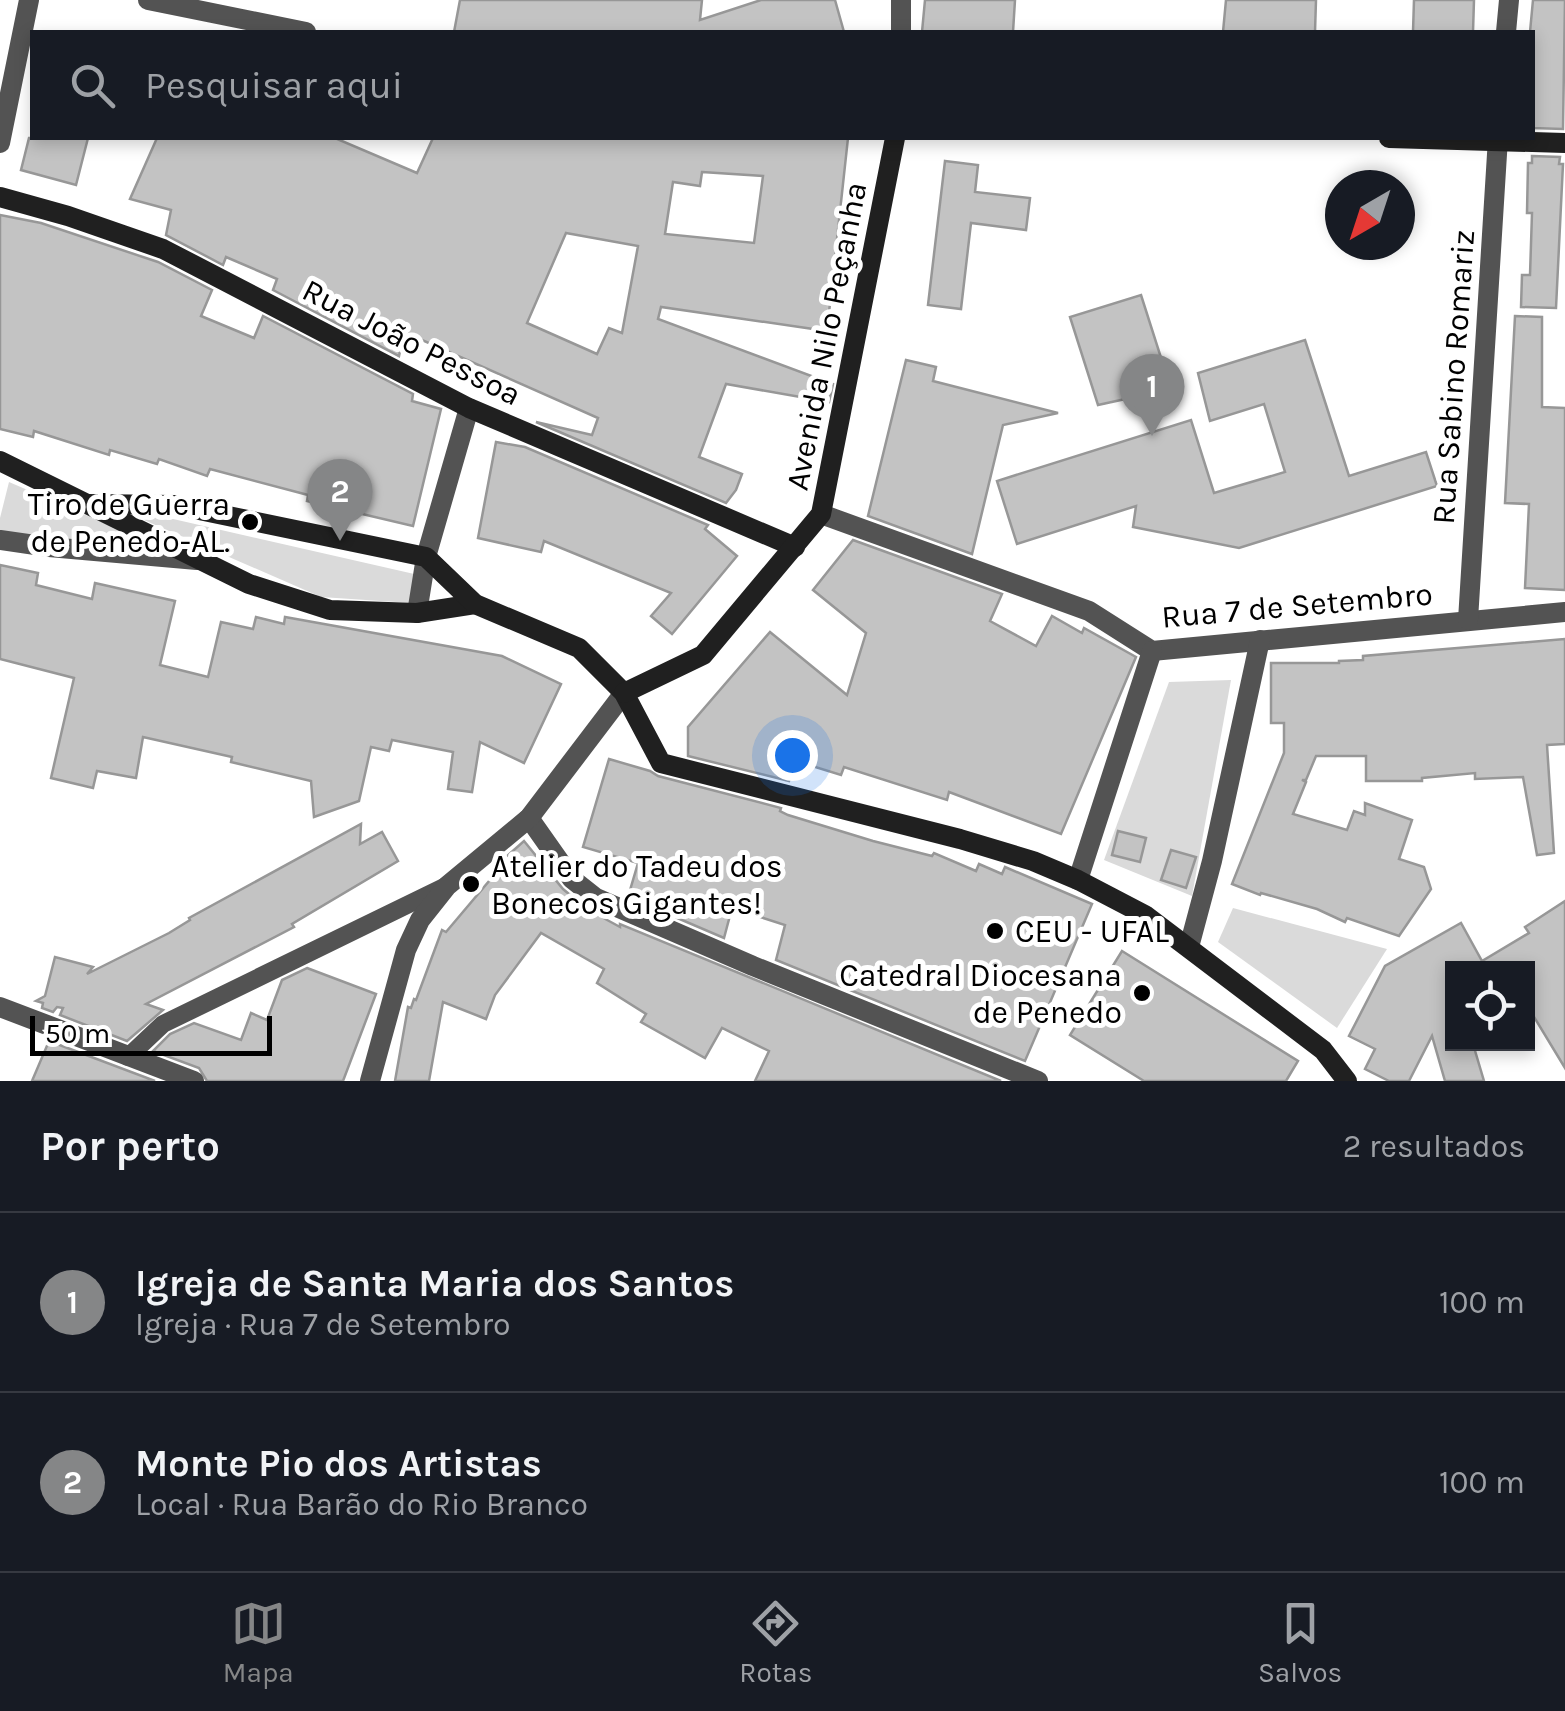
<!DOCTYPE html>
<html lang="pt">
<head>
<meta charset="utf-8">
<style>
  body { margin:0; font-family:Karla,sans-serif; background:#242831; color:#f1f3f6 }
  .controls { position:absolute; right:30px; bottom:30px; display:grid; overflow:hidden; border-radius:0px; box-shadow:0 5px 15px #0003 }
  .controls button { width:90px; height:90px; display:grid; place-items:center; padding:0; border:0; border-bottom:2px solid #363941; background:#171b24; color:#f1f3f6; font:50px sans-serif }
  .compass { position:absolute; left:1325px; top:170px; width:90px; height:90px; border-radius:50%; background:#171b24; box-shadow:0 5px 15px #0003; rotate:219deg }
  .scale { position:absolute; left:30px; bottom:25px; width:242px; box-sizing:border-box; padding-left:10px; border:5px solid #000; border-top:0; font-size:28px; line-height:35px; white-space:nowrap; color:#000; -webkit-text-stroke:8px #fff; paint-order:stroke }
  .you { position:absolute; left:792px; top:755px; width:35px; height:35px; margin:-25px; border:8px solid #fff; border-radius:50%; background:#1a73e8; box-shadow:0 0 0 15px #1a73e833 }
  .badge { display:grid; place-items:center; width:65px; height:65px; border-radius:50%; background:#858687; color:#fff; font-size:32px; font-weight:700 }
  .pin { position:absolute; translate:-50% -82px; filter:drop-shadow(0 2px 5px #0008) }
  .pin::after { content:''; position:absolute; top:52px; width:35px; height:30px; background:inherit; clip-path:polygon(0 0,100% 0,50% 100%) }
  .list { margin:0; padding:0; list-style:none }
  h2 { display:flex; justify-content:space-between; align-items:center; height:130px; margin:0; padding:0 40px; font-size:42px }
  h2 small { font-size:32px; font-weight:400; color:#9ea1a6 }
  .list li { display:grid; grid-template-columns:65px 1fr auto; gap:30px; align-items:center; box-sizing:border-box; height:180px; padding:0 40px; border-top:2px solid #363941 }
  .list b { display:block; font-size:38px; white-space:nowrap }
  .list p { margin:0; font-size:32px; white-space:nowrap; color:#9ea1a6 }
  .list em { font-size:32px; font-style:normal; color:#9ea1a6 }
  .icon { flex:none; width:55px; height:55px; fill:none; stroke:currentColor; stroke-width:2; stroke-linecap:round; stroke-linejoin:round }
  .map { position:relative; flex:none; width:1565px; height:1081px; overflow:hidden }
  .search { position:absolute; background:#171b24; box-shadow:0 5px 15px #0003; left:30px; right:30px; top:30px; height:110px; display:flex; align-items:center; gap:25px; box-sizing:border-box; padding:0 35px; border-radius:0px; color:#9ea1a6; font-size:38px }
  .sheet { height:490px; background:#171b24 }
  nav { display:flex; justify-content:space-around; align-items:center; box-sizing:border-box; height:140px; border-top:2px solid #363941; background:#171b24; font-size:28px; color:#9ea1a6 }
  nav a { display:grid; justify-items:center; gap:5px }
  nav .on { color:#858687 }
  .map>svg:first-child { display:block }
</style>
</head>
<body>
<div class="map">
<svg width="1565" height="1081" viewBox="0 0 1565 1081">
  <rect width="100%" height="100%" fill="#fff"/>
  <!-- green -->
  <g fill="#dadada">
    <path d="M9,482l128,55 2,11 -139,-13v-17z"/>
    <path d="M147,513l276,63 -12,27 -90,-6 -177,-77z"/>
    <path d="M1231,680l-39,216 -88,-36 65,-178z"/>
    <path d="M1233,908l154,41 -50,79 -119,-86z"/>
  </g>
  <!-- building -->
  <g fill="#c3c3c3" stroke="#979797" stroke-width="2.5" fill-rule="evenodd">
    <path d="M460,0h242l-2,20 61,-20h74l9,32h-390z"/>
    <path d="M925,0h90l-2,32h-91z"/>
    <path d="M1226,0h90l-1,32h-92z"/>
    <path d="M1414,0h60l-1,32h-60z"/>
    <path d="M1533,0h32l-2,129 -31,-1v-96h-2z"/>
    <path d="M29,138h59l-12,47 -55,-15z"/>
    <path d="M157,138h178l82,35 16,-35h415l-21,193 -166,-24 -3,12 175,65 -4,18 -103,-18 -27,73 43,17 -6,16 -10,13 -190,-81 56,13 6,-17 -194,-86 -5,24 -126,-66 4,-11 -51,-22 -3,8 -57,-30 5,-25 -41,-11zM702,172l61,4 -9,67 -89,-9 8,-52 27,4zM566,233l72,13 -16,87 -13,-5 -12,26 -70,-31z"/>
    <path d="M1532,156l28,1 -1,7h4l-7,144 -35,-1 1,-32h8l2,-62h-5l1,-50h4z"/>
    <path d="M945,161l33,4 -3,27 55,6 -4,32 -55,-7 -10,86 -33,-4z"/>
    <path d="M0,215l41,8 117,39 54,28 -11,26 53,22 9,-22 150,78 -1,7 29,8 -28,117 -106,-25 1,-6 -98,-26 -3,7 -48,-17 -2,5 -47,-14 -1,5 -75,-24 -1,6 -33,-8z"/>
    <path d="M1141,295l30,94 -73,16 -28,-88z"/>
    <path d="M1515,316l27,1v90l23,1v182l-40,-2 4,-84 -24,-1z"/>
    <path d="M1305,340l44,136 77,-24 11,34 -198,62 -106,-21 3,-21 -119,38 -20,-63 194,-61 23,73 71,-21 -21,-68 -54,17 -12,-48z"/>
    <path d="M906,360l30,7 -3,14 125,32 -55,12 -31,129 -104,-38z"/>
    <path d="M496,442l29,5 183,78 -3,4 32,27 -65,78 -21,-18 20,-23 -127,-52 -3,11 -63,-14z"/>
    <path d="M853,540l149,54 -12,27 46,25 16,-30 30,17 2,-5 52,29 -75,177 -112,-42 -2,8 -103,-33 -3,8 -45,-14 -7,20 -101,-25v-29l82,-95 77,63 19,-62 -53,-43z"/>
    <path d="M0,565l38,8 -2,12 56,14 3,-16 80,18 -15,64 48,12 13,-55 32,7 3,-12 28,7 1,-7 217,39 59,28 -37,79 -44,-21 -8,50 -24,-3 5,-37 -61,-12 -3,11 -18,-4 -12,54 -45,16 -3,-36 -80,-19 1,-5 -89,-20 -7,41 -39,-7 -4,17 -42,-10 23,-100 -74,-19z"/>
    <path d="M1565,639v105l-18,1 7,108 -17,2 -14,-78 -48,2v-6l-53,5v3h-56v-25h-50l-10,24h-4l4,2 -13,32 54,16 7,-19 11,4v-12l47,17 -13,39 25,8 7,22 -32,47 -52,-18 -2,4 -28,-13 -56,-16 -1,2 -28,-11 52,-131v-30h-13v-60h68v-2l24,-1v-4z"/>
    <path d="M609,759l41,12 8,5 123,32 -1,3 8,4 85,26 59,15 2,-3 42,18 3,-7 23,10 3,-7 87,37 -67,157 -249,-101 9,-35 -53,-17 -8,30 -96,-41 10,-34 -55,-16z"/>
    <path d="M361,824l-1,20 22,-12 16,29 -106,63 2,3 -148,77 17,6 -36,31 -67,-26 3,-7 -6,-1 -4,5 -11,-4 1,-5 -7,-2 9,-5 10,-39 38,10 -6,7 82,-41 21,-13 -1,-2z"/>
    <path d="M1118,831l28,7 -6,24 -28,-7z"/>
    <path d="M524,841l39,48 24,20 33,18v-3l381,157h-246l14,-30 -47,-23 -17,30 -64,-36 5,-8 -49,-31 7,-14 -63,-36 -46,62 -9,24 -43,-17 -14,79h-34l13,-74 3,1 3,-9 2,1 26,-70 4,2 54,-64 -3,-3z"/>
    <path d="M1171,850l25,7 -10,31 -25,-8z"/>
    <path d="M1565,901v167l-37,-61v-39h-76v76h21l11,37h-39l-13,-45 -23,45h-20l-24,-12 10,-20 -26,-13 36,-70 76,-43 21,38 47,-28 -4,-6z"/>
    <path d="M1122,951l176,110 -12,20h-142l-74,-46z"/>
    <path d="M307,968l69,26 -33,87h-136l-8,-13 -46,-17 17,-17 24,-11 47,17 10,-27 16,7 15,-40z"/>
    <path d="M49,1041l106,40h-123z"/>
  </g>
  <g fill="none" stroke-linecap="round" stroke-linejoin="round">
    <!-- lane -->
    <path stroke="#535353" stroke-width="18" d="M128,1057l35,-33 283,-138"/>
    <!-- street -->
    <g stroke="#535353" stroke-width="20">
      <path d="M148,0l158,32"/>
      <path d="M901,32v-32"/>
      <path d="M1506,32l3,-32"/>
      <path d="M0,143l29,-143"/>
      <path d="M821,514l268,97 63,40 413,-39"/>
      <path d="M0,540l49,7 148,13"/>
      <path d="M417,613l9,-56 43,-149"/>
      <path d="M1468,620l30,-482"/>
      <path d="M529,818l43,61 24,19 157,68 285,115"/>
      <path d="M1078,880l74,-229"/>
      <path d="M1189,947l23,-86 48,-221"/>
      <path d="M0,1007l194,74"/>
      <path d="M370,1081l36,-131 14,-30 27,-34 82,-68 95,-125"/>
    </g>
    <!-- secondary -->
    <g stroke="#202020" stroke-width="20">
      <path d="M1389,138l176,5"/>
      <path d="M0,197l68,19 95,33 306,159 326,139"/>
      <path d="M0,461l249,123 81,26 87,3 58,-9"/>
      <path d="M87,504l88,1 251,52 49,47 104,44 45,45 37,70 299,76 73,22 45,19 67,35 178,135 24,31"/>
      <path d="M624,693l79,-38 118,-141 74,-376"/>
    </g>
  </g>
  <!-- markers -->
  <g fill="#000" stroke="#fff" stroke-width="4">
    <circle cx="250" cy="522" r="10"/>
    <circle cx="471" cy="884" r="10"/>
    <circle cx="995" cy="931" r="10"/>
    <circle cx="1142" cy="993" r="10"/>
  </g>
  <g text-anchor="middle" stroke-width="10" stroke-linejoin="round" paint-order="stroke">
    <!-- street labels -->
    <g font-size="32" fill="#000" stroke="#fff">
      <text transform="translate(826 336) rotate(-79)" y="11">Avenida Nilo Peçanha</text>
      <text transform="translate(412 342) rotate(27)" y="11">Rua João Pessoa</text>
      <text transform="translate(1453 377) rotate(-86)" y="11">Rua Sabino Romariz</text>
      <text transform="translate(1297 605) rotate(-5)" y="11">Rua 7 de Setembro</text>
    </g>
    <!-- poi labels -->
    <g font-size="32" fill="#000" stroke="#fff" text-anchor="end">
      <text x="230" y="515">Tiro de Guerra<tspan x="230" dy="37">de Penedo-AL.</tspan></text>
      <text x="491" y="877" text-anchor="start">Atelier do Tadeu dos<tspan x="491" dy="37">Bonecos Gigantes!</tspan></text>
      <text x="1015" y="942" text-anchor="start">CEU - UFAL</text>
      <text x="1122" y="986">Catedral Diocesana<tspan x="1122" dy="37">de Penedo</tspan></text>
    </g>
  </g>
</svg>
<div class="controls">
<button><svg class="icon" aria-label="locate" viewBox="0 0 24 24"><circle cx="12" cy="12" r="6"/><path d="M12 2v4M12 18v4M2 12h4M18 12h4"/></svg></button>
</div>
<svg class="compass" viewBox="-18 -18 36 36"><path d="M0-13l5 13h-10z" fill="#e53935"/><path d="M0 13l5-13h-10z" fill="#9ea1a6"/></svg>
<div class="scale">50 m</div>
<div class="you"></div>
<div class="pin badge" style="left:1152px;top:436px">1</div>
<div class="pin badge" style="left:340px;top:541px">2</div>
<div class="search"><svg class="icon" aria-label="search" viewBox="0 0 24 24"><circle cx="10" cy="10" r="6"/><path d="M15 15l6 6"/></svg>Pesquisar aqui</div>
</div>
<section class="sheet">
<h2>Por perto<small>2 resultados</small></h2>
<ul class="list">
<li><span class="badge">1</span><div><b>Igreja de Santa Maria dos Santos</b><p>Igreja · Rua 7 de Setembro</p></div><em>100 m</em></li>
<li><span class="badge">2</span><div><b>Monte Pio dos Artistas</b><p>Local · Rua Barão do Rio Branco</p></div><em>100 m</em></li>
</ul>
</section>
<nav>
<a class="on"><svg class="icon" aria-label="map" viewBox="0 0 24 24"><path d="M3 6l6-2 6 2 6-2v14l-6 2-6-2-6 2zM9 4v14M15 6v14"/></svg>Mapa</a>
<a><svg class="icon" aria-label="directions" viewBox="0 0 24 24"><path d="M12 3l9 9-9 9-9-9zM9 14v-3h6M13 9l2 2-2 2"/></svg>Rotas</a>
<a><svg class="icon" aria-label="saved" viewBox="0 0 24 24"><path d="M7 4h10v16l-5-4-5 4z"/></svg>Salvos</a>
</nav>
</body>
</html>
